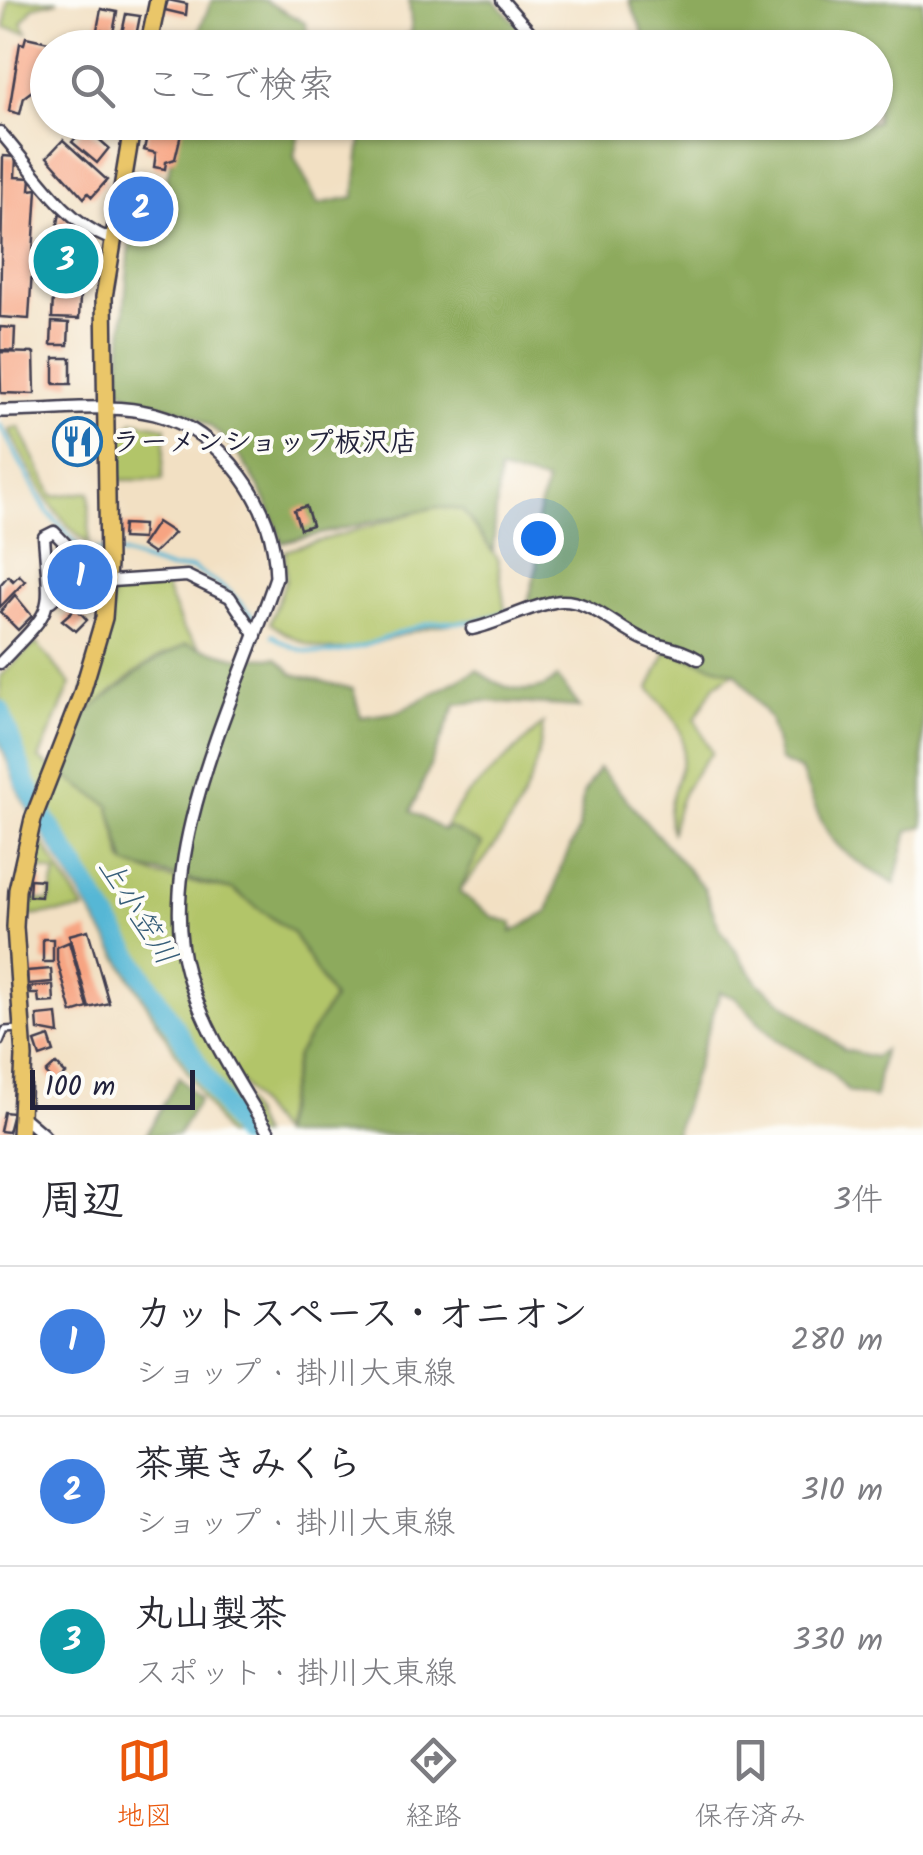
<!DOCTYPE html>
<html lang="ja">
<head>
<meta charset="utf-8">
<style>
  body { margin:0; font-family:Kalam,"Klee One",sans-serif; background:#f7f7f7; color:#2b2b33 }
  .scale { position:absolute; left:30px; bottom:25px; width:165px; box-sizing:border-box; padding-left:10px; border:5px solid #22223b; border-top:0; font-size:28px; line-height:35px; white-space:nowrap; color:#22223b; -webkit-text-stroke:8px #fdfcf7; paint-order:stroke }
  .you { position:absolute; left:538px; top:538px; width:35px; height:35px; margin:-25px; border:8px solid #fff; border-radius:50%; background:#1a73e8; box-shadow:0 0 0 15px #1a73e833 }
  .badge { display:grid; place-items:center; width:65px; height:65px; border-radius:50%; background:#ea580c; color:#fff; font-size:32px; font-weight:700 }
  .pin { position:absolute; translate:-50% -50%; border:5px solid #fff; box-shadow:0 2px 10px #0006 }
  .list { margin:0; padding:0; list-style:none }
  h2 { display:flex; justify-content:space-between; align-items:center; height:130px; margin:0; padding:0 40px; font-size:42px }
  h2 small { font-size:32px; font-weight:400; color:#7c7c81 }
  .list li { display:grid; grid-template-columns:65px 1fr auto; gap:30px; align-items:center; box-sizing:border-box; height:150px; padding:0 40px; border-top:2px solid #e1e1e2 }
  .list b { display:block; font-size:38px; white-space:nowrap }
  .list p { margin:0; font-size:32px; white-space:nowrap; color:#7c7c81 }
  .list em { font-size:32px; font-style:normal; color:#7c7c81 }
  .icon { flex:none; width:55px; height:55px; fill:none; stroke:currentColor; stroke-width:2; stroke-linecap:round; stroke-linejoin:round }
  .map { position:relative; flex:none; width:923px; height:1135px; overflow:hidden }
  .search { position:absolute; background:#fff; box-shadow:0 2px 8px #0004; left:30px; right:30px; top:30px; height:110px; display:flex; align-items:center; gap:25px; box-sizing:border-box; padding:0 35px; border-radius:55px; color:#7c7c81; font-size:38px }
  .sheet { height:580px; background:#fff }
  nav { display:flex; justify-content:space-around; align-items:center; box-sizing:border-box; height:140px; border-top:2px solid #e1e1e2; background:#fff; font-size:28px; color:#7c7c81 }
  nav a { display:grid; justify-items:center; gap:5px }
  nav .on { color:#ea580c }
  .map>svg:first-child { display:block }
</style>
</head>
<body>
<div class="map">
<svg width="923" height="1135" viewBox="0 0 923 1135">
  <rect width="100%" height="100%" fill="#fdfcf7"/>
  <filter id="ink" filterUnits="userSpaceOnUse"><feTurbulence type="fractalNoise" baseFrequency=".01" numOctaves="2"/><feDisplacementMap in="SourceGraphic" scale="20" xChannelSelector="R" yChannelSelector="G"/><feConvolveMatrix kernelMatrix="1 2 1 2 8 2 1 2 1" color-interpolation-filters="sRGB"/></filter>
  <filter id="wash" filterUnits="userSpaceOnUse"><feTurbulence type="fractalNoise" baseFrequency=".0048" numOctaves="4" result="noise"/><feDisplacementMap in="SourceGraphic" scale="40" xChannelSelector="R" yChannelSelector="G"/><feGaussianBlur stdDeviation="2.25" result="paint"/><feColorMatrix in="noise" values="0 0 0 0 0 0 0 0 0 0 0 0 0 0 0 0 0 1.4 0 .05"/><feComposite in="paint" operator="in"/></filter>
  <g filter="url(#wash)">
    <rect width="100%" height="100%" fill="#f2e0c3"/>
    <!-- green -->
    <g fill="#b2c569" stroke="#6a7452" stroke-width="2.5">
      <path d="M8,0h49v1l-24,6 -11,16 5,9 -22,-4z"/>
      <path d="M134,421l32,6 -4,53h-45v-44z"/>
      <path d="M19,427l34,69 37,-4 -1,52c-36,-25 -60,-76 -80,-114z"/>
      <path d="M435,507l27,3 36,49 7,52c-30,12 -60,11 -91,20 -63,18 -84,35 -144,-8l16,-44 -1,-28z"/>
      <path d="M164,583l19,46 18,19c-46,-6 -89,49 -125,73l37,-132z"/>
      <path d="M36,643l35,41 -32,75 70,46 14,56 34,15 76,14 60,43 40,66 -36,56 -18,78 -51,-68 33,70h-35l-205,-338 -21,-55v-66z"/>
      <path d="M667,651l68,21 -20,13 -20,34 17,34c-24,25 -34,46 -40,79 -13,-34 20,-63 9,-99 -5,-16 -22,-32 -32,-45z"/>
      <path d="M543,724c-6,69 -42,117 -84,168l-15,-64 20,-30z"/>
      <path d="M36,832l48,78 -57,6 -1,-18 23,4 7,-29 -28,-8z"/>
    </g>
    <!-- forest -->
    <g fill="#8daa5d" stroke="#58664c" stroke-width="2.5">
      <path d="M212,0h52l41,23 6,24h-119z"/>
      <path d="M409,0h85l44,47 -162,1 36,-15z"/>
      <path d="M629,0h294v826l-15,5 -13,53c-67,-37 -67,-43 -94,-113l-21,-10 -10,-42 -34,-46 -70,-22 -61,-36 -48,-15 -32,13 12,-46 -3,-35 12,-50 -47,-11 -6,81 -31,-42 -26,-3 -154,36c-14,-45 -43,-102 -86,-126 -24,-15 -59,-9 -78,-31l12,-144 23,-10 28,-109h120l-7,33 24,48 36,-7 9,-74h268l8,13 27,4 -3,-17 213,-1v-74l-227,-1z"/>
      <path d="M186,644l49,13 42,1 16,16 60,15 8,28 37,-5 79,-42c22,18 57,31 80,7l23,30 -94,-6 -30,3 -45,107 33,20 4,-4 34,17 -23,48 34,25 20,6 -1,9 36,-20 13,-45 18,-38 4,-35 16,-26 105,120 15,39 40,57 86,66 30,7 8,-7 -8,48 -26,-6 -20,-21 -55,-33 -38,-40 -16,-6 -45,143h-395l17,-80 36,-56 -40,-66 -60,-43 -107,-25 -17,-60 -48,-31 15,-53 70,-55z"/>
      <path d="M179,1077l20,23 -21,35h-32z"/>
    </g>
    <g fill="none" stroke-linecap="round" stroke-linejoin="round">
      <!-- stream -->
      <g stroke="#57b7d5" stroke-width="4">
        <path d="M0,425l47,86 35,39 23,1"/>
        <path d="M114,551l56,18 23,-1 37,24 23,25"/>
        <path d="M272,635c54,41 103,1 156,-11 15,-4 32,0 47,-3 12,-2 25,-7 38,-11"/>
      </g>
      <!-- river -->
      <path stroke="#57b7d5" stroke-width="20" d="M0,710l26,73 20,37 196,315"/>
    </g>
    <g id="blocks">
      <!-- building -->
      <g fill="#f7a482">
        <path d="M168,0l19,4 -1,11 -21,-5z"/>
        <path d="M101,9l16,3 -4,21 -16,-3z"/>
        <path d="M126,14l14,2 -4,20 -14,-3z"/>
        <path d="M96,33l15,3 -2,12h-16z"/>
        <path d="M26,37l27,6 -5,5 -5,41 -7,-1 -12,9 -4,17 -11,-3 11,-68 4,1z"/>
        <path d="M150,122l33,4 -8,33 -9,3 -1,7 -11,-2 2,-14 -12,-3z"/>
        <path d="M85,127l24,21 -12,15 -25,-21z"/>
        <path d="M63,140l44,40 -15,17 -4,-4 -4,5 -37,-41z"/>
        <path d="M3,156l13,1 -1,20 16,1 -1,12 7,-1 -8,130 -29,-2z"/>
        <path d="M139,190l15,4 -3,9 8,2 -4,14 -9,-2 -2,8 -8,-3 2,-6 -14,-4 4,-16 9,2z"/>
        <path d="M60,212l9,8 13,10h-25z"/>
        <path d="M53,232h28l-1,61 -30,-2z"/>
        <path d="M53,295l27,2 -1,22 -27,-1z"/>
        <path d="M52,322l17,1 -1,22h-17z"/>
        <path d="M0,327l15,1 -1,23 -14,-1z"/>
        <path d="M0,352l34,1 1,41 -34,-1z"/>
        <rect x="54" y="358" width="17" height="26"/>
        <path d="M70,434h16l-1,14h-16z"/>
        <path d="M306,506l6,19 -12,4 -6,-19z"/>
        <path d="M157,522l17,11 -21,21 -12,-8z"/>
        <path d="M123,524l20,1 -1,14 -20,-1z"/>
        <path d="M90,570l2,9 -19,6 -3,-8z"/>
        <path d="M19,575l6,6 -25,26v-22l8,-9 5,5z"/>
        <path d="M15,595l17,21 -14,14 -18,-18z"/>
        <path d="M76,608l11,12 -11,11 -14,-11z"/>
        <path d="M30,879l12,1 -1,17 -12,-1z"/>
        <path d="M88,930l21,73 -20,5 -20,-73z"/>
        <rect x="43" y="939" width="10" height="23"/>
        <path d="M69,942l19,66 -16,5 -15,-53v-13z"/>
        <path d="M51,969l1,13 -24,2 -1,-13z"/>
        <path d="M53,985l1,17 -15,1 -1,-9h-7l-1,-7z"/>
        <path d="M57,1014l2,20 -21,-4 -1,-14z"/>
        <path d="M49,1037l5,15 -14,5 -5,-15z"/>
        <path d="M56,1064l10,10 -11,9 -9,-10z"/>
        <path d="M4,1112l9,1 -5,19 -8,-1z"/>
      </g>
    </g>
  </g>
  <g filter="url(#ink)">
    <use href="#blocks" fill-opacity="0" stroke="#413e4f" stroke-width="2.5"/>
    <g fill="none" stroke-linecap="round" stroke-linejoin="round">
      <defs>
        <path id="service" d="M0,1042l5,-12 14,-1"/>
        <g id="minor">
          <path d="M502,0l42,48"/>
          <path d="M640,122l2,4"/>
          <path d="M0,132c32,36 64,90 110,107"/>
          <path d="M51,601l9,-8 36,-11 91,-6 43,21 26,39"/>
          <path d="M472,629c28,-6 54,-22 82,-27 34,-7 64,28 93,39 18,7 34,7 51,18"/>
          <path d="M0,663c57,-59 50,-46 44,-126l10,-5 27,28 26,9"/>
          <path d="M24,1118l20,17"/>
        </g>
        <path id="tertiary" d="M0,411c100,0 174,-25 241,65 23,31 34,62 35,101 -37,113 -123,278 -89,395 17,59 52,111 83,163"/>
        <g id="primary">
          <path d="M148,48l10,-48"/>
          <path d="M20,1135l4,-78 -9,-130 2,-37 16,-71 48,-123 23,-78 4,-54 -4,-267 29,-175"/>
        </g>
      </defs>
      <!-- service casing -->
      <use href="#service" stroke="#413e4f" stroke-width="10"/>
      <!-- minor casing -->
      <use href="#minor" stroke="#413e4f" stroke-width="15"/>
      <!-- tertiary casing -->
      <use href="#tertiary" stroke="#413e4f" stroke-width="16"/>
      <!-- primary casing -->
      <use href="#primary" stroke="#413e4f" stroke-width="20"/>
      <!-- service -->
      <use href="#service" stroke="#fff" stroke-width="5"/>
      <!-- minor -->
      <use href="#minor" stroke="#fff" stroke-width="10"/>
      <!-- tertiary -->
      <use href="#tertiary" stroke="#fff" stroke-width="11"/>
      <!-- primary -->
      <use href="#primary" stroke="#eac669" stroke-width="15"/>
    </g>
  </g>
  <!-- icons -->
  <defs>
    <symbol id="restaurant-ring" viewBox="-11 -11 22 22"><circle r="9.5" fill="#fdfcf7" stroke="#1f6fb2" stroke-width="1.5"/><path d="M-5-6h1v4h1v-4h1v4h1v-4h1v5L-1.5 .5V6h-2V.5L-5-1ZM5-6V6H3V1.5H1.5Q1.5-4 5-6Z" fill="#1f6fb2"/></symbol>
  </defs>
  <g fill-rule="evenodd">
    <use href="#restaurant-ring" x="50" y="414" width="55" height="55"/>
  </g>
  <g text-anchor="middle" stroke-width="8" stroke-linejoin="round" paint-order="stroke">
    <!-- poi labels -->
    <g font-size="28" font-weight="bold" fill="#22223b" stroke="#fdfcf7" text-anchor="start">
      <text x="112" y="451">ラーメンショップ板沢店</text>
    </g>
    <!-- water labels -->
    <g font-size="30" font-style="italic" fill="#375e79" stroke="#fdfcf7">
      <text transform="translate(138 911) rotate(58)" y="10">上小笠川</text>
    </g>
  </g>
</svg>
<div class="scale">100 m</div>
<div class="you"></div>
<div class="pin badge" style="left:80px;top:577px;background:#3f7fe0">1</div>
<div class="pin badge" style="left:141px;top:209px;background:#3f7fe0">2</div>
<div class="pin badge" style="left:66px;top:261px;background:#0f9aa8">3</div>
<div class="search"><svg class="icon" aria-label="search" viewBox="0 0 24 24"><circle cx="10" cy="10" r="6"/><path d="M15 15l6 6"/></svg>ここで検索</div>
</div>
<section class="sheet">
<h2>周辺<small>3件</small></h2>
<ul class="list">
<li><span class="badge" style="background:#3f7fe0">1</span><div><b>カットスペース・オニオン</b><p>ショップ · 掛川大東線</p></div><em>280 m</em></li>
<li><span class="badge" style="background:#3f7fe0">2</span><div><b>茶菓きみくら</b><p>ショップ · 掛川大東線</p></div><em>310 m</em></li>
<li><span class="badge" style="background:#0f9aa8">3</span><div><b>丸山製茶</b><p>スポット · 掛川大東線</p></div><em>330 m</em></li>
</ul>
</section>
<nav>
<a class="on"><svg class="icon" aria-label="map" viewBox="0 0 24 24"><path d="M3 6l6-2 6 2 6-2v14l-6 2-6-2-6 2zM9 4v14M15 6v14"/></svg>地図</a>
<a><svg class="icon" aria-label="directions" viewBox="0 0 24 24"><path d="M12 3l9 9-9 9-9-9zM9 14v-3h6M13 9l2 2-2 2"/></svg>経路</a>
<a><svg class="icon" aria-label="saved" viewBox="0 0 24 24"><path d="M7 4h10v16l-5-4-5 4z"/></svg>保存済み</a>
</nav>
</body>
</html>
